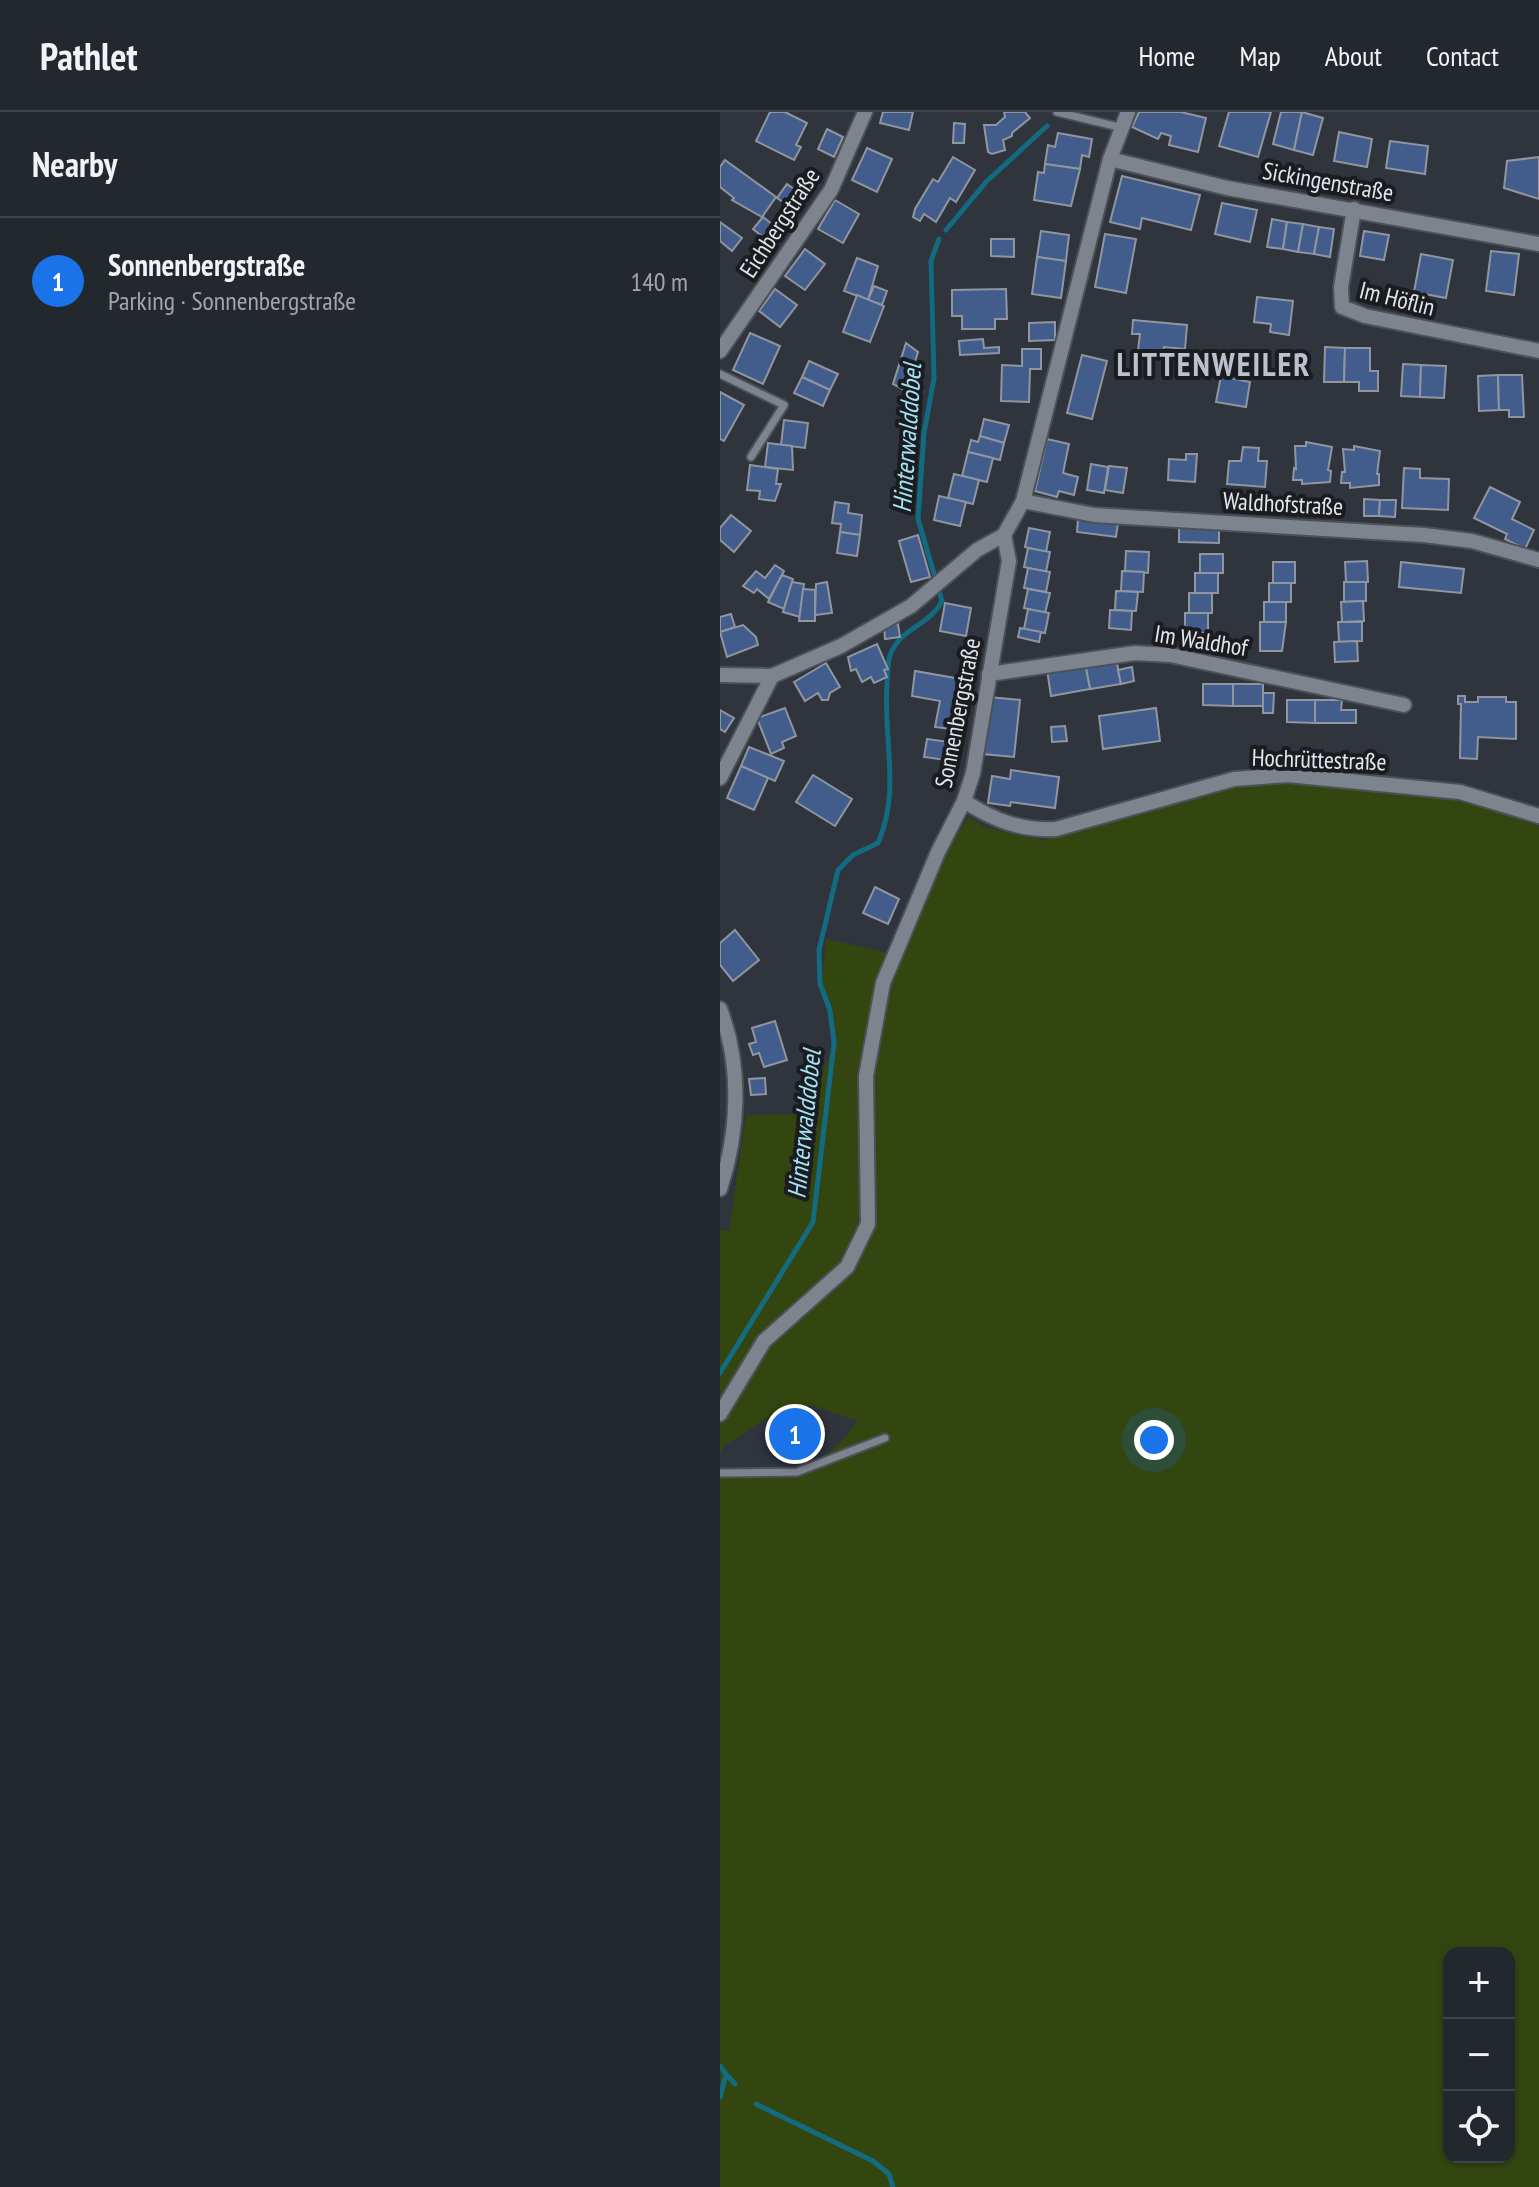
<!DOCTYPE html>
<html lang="en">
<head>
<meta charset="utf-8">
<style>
  body { margin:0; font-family:"PT Sans Narrow",sans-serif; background:#2b2f36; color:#f1f3f6 }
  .controls { position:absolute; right:24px; bottom:24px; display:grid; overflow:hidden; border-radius:16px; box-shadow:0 2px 6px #0004 }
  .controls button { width:72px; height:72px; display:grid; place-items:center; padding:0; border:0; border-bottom:2px solid #40444a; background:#23272e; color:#f1f3f6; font:40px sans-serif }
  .you { position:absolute; left:434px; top:1328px; width:28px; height:28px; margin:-20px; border:6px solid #fff; border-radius:50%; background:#1a73e8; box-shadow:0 0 0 12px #1a73e833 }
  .badge { display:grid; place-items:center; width:52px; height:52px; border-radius:50%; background:#1a73e8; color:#fff; font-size:26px; font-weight:700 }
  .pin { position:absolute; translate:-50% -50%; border:4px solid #fff; box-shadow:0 2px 8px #0006 }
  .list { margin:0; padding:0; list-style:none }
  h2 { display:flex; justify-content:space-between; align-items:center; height:104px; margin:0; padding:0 32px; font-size:34px }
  h2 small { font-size:26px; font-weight:400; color:#a3a5aa }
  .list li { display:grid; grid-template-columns:52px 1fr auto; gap:24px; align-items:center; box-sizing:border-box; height:128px; padding:0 32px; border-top:2px solid #40444a }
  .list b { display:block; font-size:30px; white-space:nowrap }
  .list p { margin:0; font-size:26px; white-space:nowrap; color:#a3a5aa }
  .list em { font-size:26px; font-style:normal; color:#a3a5aa }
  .icon { flex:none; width:44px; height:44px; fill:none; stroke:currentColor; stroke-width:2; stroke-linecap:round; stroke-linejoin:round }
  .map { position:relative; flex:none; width:819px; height:2075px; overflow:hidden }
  header { display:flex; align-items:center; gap:48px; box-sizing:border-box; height:112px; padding:0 40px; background:#23272e; border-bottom:2px solid #40444a }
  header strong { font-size:38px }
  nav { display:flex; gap:44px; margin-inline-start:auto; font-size:28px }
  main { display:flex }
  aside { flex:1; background:#23272e }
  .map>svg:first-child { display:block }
</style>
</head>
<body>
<header>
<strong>Pathlet</strong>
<nav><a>Home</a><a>Map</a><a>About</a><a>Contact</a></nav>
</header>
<main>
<aside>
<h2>Nearby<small></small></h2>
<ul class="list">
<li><span class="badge">1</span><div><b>Sonnenbergstraße</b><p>Parking · Sonnenbergstraße</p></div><em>140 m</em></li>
</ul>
</aside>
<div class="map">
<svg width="819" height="2075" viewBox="0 0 819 2075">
  <rect width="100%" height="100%" fill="#2f343d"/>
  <!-- green -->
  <path fill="#334610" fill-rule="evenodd" d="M559,670c89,7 177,8 260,44v1361h-819v-714c70,-1 92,8 138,-52l-44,-15 -28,-1 -63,42 -3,7v-224l9,1 17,-116 57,-1 33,-73 -3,-32 -11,-25 4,-45 76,17 42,-104 25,-35 17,11 59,12 118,-38 68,-15zM729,1841h60v204h-60z"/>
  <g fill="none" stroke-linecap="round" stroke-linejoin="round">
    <!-- stream -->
    <g stroke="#136b81" stroke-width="5">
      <path d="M226,118l41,-49 60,-55"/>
      <path d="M0,1261l93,-151 21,-179 -4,-33 -10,-26 -1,-34 19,-80 15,-15 25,-12c23,-52 5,-105 9,-159 1,-10 0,-23 4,-31 10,-25 39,-28 51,-52l-24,-82 6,-86 10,-55 -3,-117 8,-22"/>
      <path d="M0,1954l6,8 -6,23"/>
      <path d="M6,1962l9,10"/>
      <path d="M36,1992l117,57 16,13 4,13"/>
    </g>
  </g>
  <!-- building -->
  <g fill="#425c8b" stroke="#9096a0" stroke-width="2">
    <path d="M50,0h15l22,11 -11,22 5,2 -7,13 -38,-19z"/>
    <path d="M163,0h30l-4,18 -29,-7z"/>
    <path d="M284,0h21l5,6 -18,15v3l-9,4 2,10 -13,4 -4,-2 -4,-27h12l9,-8z"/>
    <path d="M419,0h42l25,6 -8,34 -29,-7 2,-9 -10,-3 -3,6 -26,-12z"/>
    <path d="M509,0h42l-13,45 -39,-11z"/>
    <path d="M561,0h21l-8,38 -21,-6z"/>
    <path d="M582,0l21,6 -10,37 -19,-5z"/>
    <path d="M234,11l11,1 -1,19h-11z"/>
    <path d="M107,17l16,8 -9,20 -16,-8z"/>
    <path d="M619,20l33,7 -5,28 -33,-6z"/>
    <path d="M338,21l34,6 -3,18 -7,-2 -2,14 -35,-5 3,-19 7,2z"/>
    <path d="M670,29l38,5 -3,28 -39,-6z"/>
    <path d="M147,36l25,11 -15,33 -25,-12z"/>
    <path d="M233,45l22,13 -19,32 -6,-4 -14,24 -12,-8 -4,7 -7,-4 2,-8 18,-30 5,3z"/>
    <path d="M819,45v42l-35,-11 3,-27z"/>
    <path d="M5,48l51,37 -14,20 -30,-17 2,-2 -14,-11v-20z"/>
    <path d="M325,52l35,5 -9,37 -37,-6 4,-28 6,1z"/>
    <path d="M402,64l78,19 -9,35 -49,-12 -2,11 -30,-7z"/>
    <path d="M67,72l19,14 -10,13 -19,-13z"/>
    <path d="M115,88l24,14 -16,29 -25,-14z"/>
    <path d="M502,91l35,7 -7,32 -35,-8z"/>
    <path d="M43,105l19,15 -10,12 -19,-15z"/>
    <path d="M552,107l15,3 -4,27 -16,-2z"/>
    <path d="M0,110l22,16 -10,13 -12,-10z"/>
    <path d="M567,110l16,2 -5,28 -15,-3z"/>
    <path d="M583,112l16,3 -5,27 -16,-2z"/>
    <path d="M599,115l15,2 -4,28 -16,-3z"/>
    <path d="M321,119l28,4 -3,26 -29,-4z"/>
    <path d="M644,119l25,4 -5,25 -24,-4z"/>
    <path d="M385,122l31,5 -10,54 -31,-6z"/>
    <path d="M271,127h23v18l-23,-1z"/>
    <path d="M85,137l20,15 -20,26 -20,-14z"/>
    <path d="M771,139l28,3 -5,41 -28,-4z"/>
    <path d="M701,142l32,6 -7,38 -32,-6z"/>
    <path d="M317,145l29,4 -5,37 -29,-4z"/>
    <path d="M137,146l21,8 -10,34 -24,-9z"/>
    <path d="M154,174l13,5 -5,14 -14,-5z"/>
    <path d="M55,177l22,16 -17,22 -21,-16z"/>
    <path d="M286,177l1,30h-12v10h-33v-13h-10v-26z"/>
    <path d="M137,183l27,11 -14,36 -27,-10z"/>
    <path d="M537,185l36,4 -4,34 -19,-3 1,-8 -17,-2z"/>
    <path d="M413,208l54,5 -2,24 -21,-2 -1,5 -25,-2 2,-16h-8z"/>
    <path d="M335,210v18l-26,1v-18z"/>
    <path d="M30,221l30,13 -17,38 -30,-14z"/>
    <path d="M263,227l1,9 15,-1v6l-39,2 -1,-14z"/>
    <path d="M186,231l12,9 -12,39 -13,-7z"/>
    <path d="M605,235l20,1 -1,34h-20z"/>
    <path d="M625,236h25v23h8v20h-19v-9h-15z"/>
    <path d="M302,237h19v20h-11l-1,33 -28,-1 1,-36 20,1z"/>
    <path d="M362,243l25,6 -15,58 -25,-6z"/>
    <path d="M89,249l29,13 -8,16 -28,-13z"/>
    <path d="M683,252l18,1 -1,32 -19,-1z"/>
    <path d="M701,253l25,1 -2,32 -24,-1z"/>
    <path d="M778,263l1,35 -20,1 -1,-35z"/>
    <path d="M778,263h24l2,42h-15v-7h-10z"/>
    <path d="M501,264l29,6 -4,25 -30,-5z"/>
    <path d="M82,265l28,13 -7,16 -29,-13z"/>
    <path d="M0,280l24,13 -20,36 -4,-2z"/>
    <path d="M264,307l25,6 -5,18 -24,-7z"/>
    <path d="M64,308l24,3 -3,25 -24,-3z"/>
    <path d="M260,324l24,7 -4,17 -32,-8 3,-12 7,2z"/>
    <path d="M327,327l22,5 -6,29 15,4 -4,18 -15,-4 -2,6 -22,-6z"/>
    <path d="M586,330l26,5 -4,23 3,1 -1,11 -28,2v-4h-9l1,-12 2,1 -1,-23h11z"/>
    <path d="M48,331l24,3 1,24 -28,-3z"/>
    <path d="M634,334l26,5 -3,23h2v11l-29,3v-5h-9l1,-11h3l-2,-23 11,1z"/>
    <path d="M523,335l16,1 -1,13h9l-2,26 -38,-3 2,-23h12z"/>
    <path d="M248,340l25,6 -6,24 -25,-6z"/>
    <path d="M466,342h11l-2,28 -27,-2 1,-21 17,1z"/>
    <path d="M371,352l17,3 -4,26 -17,-3z"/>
    <path d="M30,353l28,4 -2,15h5l-6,17 -16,-2 1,-8 -13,-1z"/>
    <path d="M389,354l18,2 -4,25 -18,-3z"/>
    <path d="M684,356l16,1v9l29,1 -1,31 -46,-2z"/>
    <path d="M234,362l25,6 -6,24 -25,-6z"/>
    <path d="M770,375l30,15 -8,17 22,11 -9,19 -20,-10 2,-5 -33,-16z"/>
    <path d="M219,384l27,6 -6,24 -26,-6z"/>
    <path d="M644,387l16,1 -1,16h-15z"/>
    <path d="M660,388h16l-1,17 -16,-1z"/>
    <path d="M115,390l14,2 -1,9 14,2 -2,20 -20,-3 1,-8 -9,-1z"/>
    <path d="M11,403l20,16 -17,21 -14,-12v-12z"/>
    <path d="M358,406l40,5 -2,14 -39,-5z"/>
    <path d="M459,415l40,2v14l-40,-1z"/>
    <path d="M309,416l21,4 -4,20 -21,-5z"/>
    <path d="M120,420l20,3 -3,21 -20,-3z"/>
    <path d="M198,423l12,42 -19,5 -12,-41z"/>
    <path d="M308,436l22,4 -4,20 -22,-5z"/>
    <path d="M406,439l23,1 -1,21 -23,-2z"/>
    <rect x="480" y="442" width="23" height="19"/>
    <path d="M647,449l1,21h-22l-1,-20z"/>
    <rect x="553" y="450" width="22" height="21"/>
    <path d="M681,450l63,7 -3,24 -62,-6z"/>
    <path d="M55,453l9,6 -15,28 -12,-10 -3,4 -11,-7 13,-15 9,7z"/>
    <path d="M308,456l22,4 -4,20 -22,-4z"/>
    <path d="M402,459l22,1 -1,20 -22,-1z"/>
    <rect x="475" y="461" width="23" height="20"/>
    <path d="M62,463l11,4 -9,30 -16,-7z"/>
    <path d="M72,470l12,2 -4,33 -17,-5z"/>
    <path d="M107,470l5,31 -17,2 1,-31z"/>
    <path d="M624,470h22v19l-22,1z"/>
    <rect x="549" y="471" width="22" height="19"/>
    <path d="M83,477l12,1v31h-16z"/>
    <path d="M308,477l22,4 -5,20 -21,-5z"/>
    <path d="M396,479l22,1 -2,19 -21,-1z"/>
    <rect x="469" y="481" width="23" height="20"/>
    <path d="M643,489l1,20 -22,1 -1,-20z"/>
    <rect x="544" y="490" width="22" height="20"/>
    <path d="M225,491l26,5 -5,28 -26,-5z"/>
    <path d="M308,497l21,4 -4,20 -21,-4z"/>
    <path d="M390,498l22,1 -1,19 -22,-2z"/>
    <rect x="465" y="501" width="23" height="20"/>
    <path d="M11,502l4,13 -15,5v-15z"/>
    <path d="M540,510h26l-4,29h-22z"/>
    <path d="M618,510h24v19l-23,1z"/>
    <path d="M178,512l2,13 -15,2 -1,-14z"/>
    <path d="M23,513l13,12 2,8 -31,12 -7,-25z"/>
    <path d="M300,516l21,4 -2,10 -21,-5z"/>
    <path d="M637,529l1,20 -23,1 -1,-20z"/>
    <path d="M157,532l11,25 -4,1 3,7 -13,6 -3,-6 -9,5 -6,-13 -5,2 -3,-14z"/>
    <path d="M396,546l5,26 -31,5 -5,-26z"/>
    <path d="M106,551l14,24 -10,6 -2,7h-6l-4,-7 -13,8 -11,-19z"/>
    <path d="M365,551l5,26 -39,7 -4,-26z"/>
    <path d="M241,553l12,1 1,24 -11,-1 -6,41 -22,-3 5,-26 -28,-5 3,-25 46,8z"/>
    <path d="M412,555l2,14 -13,3 -3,-14z"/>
    <path d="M483,572h30v22l-30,-1z"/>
    <rect x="513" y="572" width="30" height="22"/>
    <path d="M543,581h11l-1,20h-10z"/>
    <path d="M738,584h7v6h13v-5h28v5h10v37l-38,-2 -1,22 -17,-1 1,-54h-3z"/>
    <path d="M269,585l31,3 -6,57 -31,-3z"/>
    <path d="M567,588h28v23l-28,-1z"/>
    <path d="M595,588h27l-1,10h15v13h-41z"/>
    <path d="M65,596l11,28 -14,6 2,6 -13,6 -14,-36z"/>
    <path d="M436,596l4,33 -57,8 -4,-33z"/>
    <path d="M0,598l14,8 -9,14 -5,-3z"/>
    <path d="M345,614l2,15 -15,1 -1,-15z"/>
    <path d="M207,627l29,4 -3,18 -29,-4z"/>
    <path d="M29,635l35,14 -9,20 -34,-15z"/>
    <path d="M21,654l27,12 -14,32 -27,-12z"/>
    <path d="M291,658l48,7 -4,31 -44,-6 -1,4 -22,-3 4,-27 18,3z"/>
    <path d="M93,663l39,24 -17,27 -39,-24z"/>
    <path d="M155,775l24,12 -11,25 -25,-11z"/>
    <path d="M15,818l24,30 -26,21 -13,-16v-22z"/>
    <path d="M55,909l12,39 -23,7 -5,-14 -6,2 -4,-11 7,-2 -4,-14z"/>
    <path d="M45,966l1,16 -15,1 -2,-16z"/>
  </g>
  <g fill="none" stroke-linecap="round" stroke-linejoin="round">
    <defs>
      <g id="service">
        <path d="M337,0l66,16"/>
        <path d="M0,262l64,31 -33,52"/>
        <path d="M0,1361l77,-1 88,-34"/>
      </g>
      <g id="minor">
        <path d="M390,47l117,29 312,56"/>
        <path d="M634,97l-13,78 1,20 23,9 174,35"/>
        <path d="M0,239l111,-161 34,-78"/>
        <path d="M303,389l71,14 330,20 48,6 67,19"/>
        <path d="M269,562l146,-21 35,2 234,50"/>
        <path d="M0,563l52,1 69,-30 70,-40 66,-56 27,-15"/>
        <path d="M0,666l52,-102"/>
        <path d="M244,689c29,19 57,30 92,28l178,-50 54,-4 172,17 79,24"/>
        <path d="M0,897c22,57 19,123 0,180"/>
        <path d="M0,1302l44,-73 83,-74 21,-43 -2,-148 17,-93 55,-131 26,-51 9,-28 36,-212 -5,-26 19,-34 87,-342 18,-47"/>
      </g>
    </defs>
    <!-- service casing -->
    <use href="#service" stroke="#4c5158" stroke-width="11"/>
    <!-- minor casing -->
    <use href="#minor" stroke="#4c5158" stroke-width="18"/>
    <!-- service -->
    <use href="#service" stroke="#7e848e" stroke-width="7"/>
    <!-- minor -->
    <use href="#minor" stroke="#7e848e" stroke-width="14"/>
  </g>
  <g text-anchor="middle" stroke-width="8" stroke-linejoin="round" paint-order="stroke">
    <!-- street labels -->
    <g font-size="24" fill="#e3e7ed" stroke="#1a1c20">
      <text transform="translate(608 70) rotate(10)" y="8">Sickingenstraße</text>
      <text transform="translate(60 111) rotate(-57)" y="8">Eichbergstraße</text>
      <text transform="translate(677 187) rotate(14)" y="8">Im Höflin</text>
      <text transform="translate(563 392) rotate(3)" y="8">Waldhofstraße</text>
      <text transform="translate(481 529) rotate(9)" y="8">Im Waldhof</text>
      <text transform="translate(238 601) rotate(-79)" y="8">Sonnenbergstraße</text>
      <text transform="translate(599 648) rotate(2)" y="8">Hochrüttestraße</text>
    </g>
    <!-- water labels -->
    <g font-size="26" font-style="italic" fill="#a5e3f7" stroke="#1a1c20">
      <text transform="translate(187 326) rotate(-86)" y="9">Hinterwalddobel</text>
      <text transform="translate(84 1012) rotate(-84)" y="9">Hinterwalddobel</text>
    </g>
    <!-- district labels -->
    <g font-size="32" font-weight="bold" letter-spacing="2" fill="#bac0cc" stroke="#1a1c20">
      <text x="494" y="264">LITTENWEILER</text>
    </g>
  </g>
</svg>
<div class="controls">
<button>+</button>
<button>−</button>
<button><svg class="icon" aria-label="locate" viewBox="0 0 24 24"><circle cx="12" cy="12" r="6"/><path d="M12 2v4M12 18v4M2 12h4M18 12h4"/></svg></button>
</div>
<div class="you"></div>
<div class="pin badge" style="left:75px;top:1322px">1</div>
</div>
</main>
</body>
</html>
